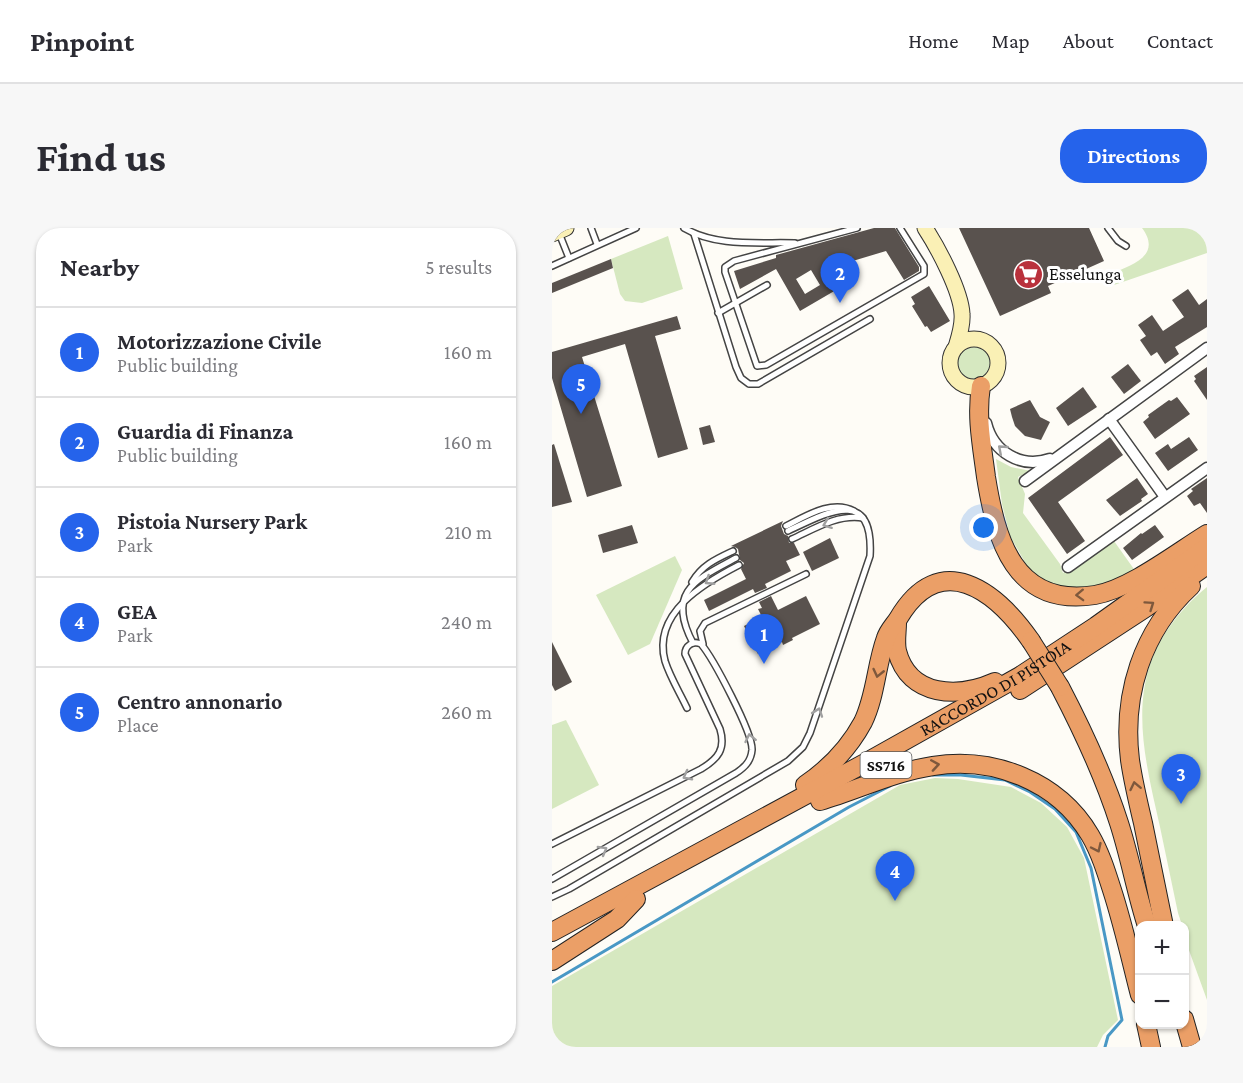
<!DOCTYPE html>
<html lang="en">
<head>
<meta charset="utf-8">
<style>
  body { margin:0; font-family:"Crimson Pro",serif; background:#f7f7f7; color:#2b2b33 }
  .controls { position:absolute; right:18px; bottom:18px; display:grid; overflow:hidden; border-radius:12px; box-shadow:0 2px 4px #0004 }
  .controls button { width:54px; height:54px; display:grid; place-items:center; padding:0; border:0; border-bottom:2px solid #e1e1e2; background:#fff; color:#2b2b33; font:30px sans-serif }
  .you { position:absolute; left:432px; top:300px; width:21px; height:21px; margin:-15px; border:4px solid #fff; border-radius:50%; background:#1a73e8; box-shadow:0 0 0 9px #1a73e833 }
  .badge { display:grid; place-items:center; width:39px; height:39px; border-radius:50%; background:#2563eb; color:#fff; font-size:20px; font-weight:700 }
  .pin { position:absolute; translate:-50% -50px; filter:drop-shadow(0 2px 3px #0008) }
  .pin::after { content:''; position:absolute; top:32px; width:21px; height:18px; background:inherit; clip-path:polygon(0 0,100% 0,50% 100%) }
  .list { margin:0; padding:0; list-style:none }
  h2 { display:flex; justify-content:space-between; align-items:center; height:78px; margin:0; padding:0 24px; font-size:26px }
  h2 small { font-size:20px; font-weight:400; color:#7c7c81 }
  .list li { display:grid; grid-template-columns:39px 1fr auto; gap:18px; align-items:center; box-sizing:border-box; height:90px; padding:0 24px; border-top:2px solid #e1e1e2 }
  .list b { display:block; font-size:22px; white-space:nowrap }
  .list p { margin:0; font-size:20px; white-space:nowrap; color:#7c7c81 }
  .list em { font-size:20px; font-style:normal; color:#7c7c81 }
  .map { position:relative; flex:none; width:655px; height:819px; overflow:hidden; border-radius:24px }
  header { display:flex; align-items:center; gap:36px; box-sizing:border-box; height:84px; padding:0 30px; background:#fff; border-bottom:2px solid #e1e1e2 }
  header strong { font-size:28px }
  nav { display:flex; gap:33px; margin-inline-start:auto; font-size:21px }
  .intro { display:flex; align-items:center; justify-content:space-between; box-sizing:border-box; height:144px; padding:0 36px }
  h1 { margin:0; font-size:42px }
  .button { padding:15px 27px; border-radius:24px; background:#2563eb; color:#fff; font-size:21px; font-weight:700 }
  main { display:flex; gap:36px; padding:0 36px }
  aside { flex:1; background:#fff; border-radius:24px; box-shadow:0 2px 4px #0004 }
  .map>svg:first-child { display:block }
</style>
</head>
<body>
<header>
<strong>Pinpoint</strong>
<nav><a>Home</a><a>Map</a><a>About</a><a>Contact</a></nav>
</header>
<div class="intro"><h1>Find us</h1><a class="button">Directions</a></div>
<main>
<aside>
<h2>Nearby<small>5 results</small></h2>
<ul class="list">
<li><span class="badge">1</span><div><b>Motorizzazione Civile</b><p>Public building</p></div><em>160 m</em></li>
<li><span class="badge">2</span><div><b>Guardia di Finanza</b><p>Public building</p></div><em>160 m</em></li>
<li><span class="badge">3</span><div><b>Pistoia Nursery Park</b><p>Park</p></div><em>210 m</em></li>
<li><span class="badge">4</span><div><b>GEA</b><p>Park</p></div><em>240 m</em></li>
<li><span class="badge">5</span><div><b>Centro annonario</b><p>Place</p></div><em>260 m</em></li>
</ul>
</aside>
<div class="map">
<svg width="655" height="819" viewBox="0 0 655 819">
  <rect width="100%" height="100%" fill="#fefcf6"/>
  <!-- green -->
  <g fill="#d6e8c0">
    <path d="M590,0h65v25l-93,32 -4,-11c20,-8 53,-18 32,-46z"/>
    <path d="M116,8l15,53 -41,14 -17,-2 -5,-7 -9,-35z"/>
    <circle cx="422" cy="135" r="17"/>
    <path d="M444,231l15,8 20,4 -13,6 7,17 -2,19 37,51 3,9 51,-32 22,31 -18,10 -42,9 -33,-10 -16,-15 -17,-30 -8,-32z"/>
    <path d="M123,328l7,14 -32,74 -22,11 -32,-60z"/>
    <path d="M655,359v413l-21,-58 -2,-16 -2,-1 -4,-12c-6,-29 -12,-57 -18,-86 -11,-50 -27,-108 -11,-159 10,-32 32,-60 58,-81z"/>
    <path d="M14,492l33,65 -47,24v-84z"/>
    <path d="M383,550l23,1 53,8 30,16 26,24 17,31 34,162 -15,15 -6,12h-545v-61l348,-201z"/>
  </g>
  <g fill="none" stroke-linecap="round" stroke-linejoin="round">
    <!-- stream -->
    <g stroke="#4998c5" stroke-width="3">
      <path d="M381,547h28l44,5 25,12 25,17 21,23 15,36 31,152 -14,16 -3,11"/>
      <path d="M0,754l297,-175 41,-21"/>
    </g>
  </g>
  <!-- building -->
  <g fill="#59524e" fill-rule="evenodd">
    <path d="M322,0h21l24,39v4l-15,9 -18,-29 -50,15 1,6 -7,3 6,15 -36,21 -24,-42 -36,20 -6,-18 42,-13v-3zM259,42l9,15 -15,9 -9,-15z"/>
    <path d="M407,0h130l15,33 -56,25 3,7 -51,23z"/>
    <path d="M59,31l2,9 -61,25v-10z"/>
    <path d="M377,58l21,35 -19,11 -4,-6 -2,1 -13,-21 3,-2 -4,-7z"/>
    <path d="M636,61l11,16 8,-6v28l-32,20 4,7 -14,10 -8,-12 -6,4 -11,-16 6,-4 -8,-11 14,-10 11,16 21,-14 -12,-17z"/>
    <path d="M125,88l4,13 -26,7 33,113 -30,9 -33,-114 -43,13 40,129 -35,11 -35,-119v-26z"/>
    <path d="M576,136l13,17 -17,13 -13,-17z"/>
    <path d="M655,139v33l-13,-19 2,-2 -2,-3z"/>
    <path d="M531,159l14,20 -29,19 -12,-18z"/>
    <path d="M625,169l13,17 -35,25 -12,-17 6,-5 -1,-2 21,-15 2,1z"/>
    <path d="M478,172l10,17 10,5 -9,18 -16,-4 -10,-10 -3,-9 -2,-8z"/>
    <path d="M158,197l5,17 -12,3 -4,-17z"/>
    <path d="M558,209l13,18 -65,47 27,39 -18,13 -39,-56z"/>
    <path d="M637,209l9,13 -30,21 -13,-18 13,-9 3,5z"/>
    <path d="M2,216l18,58 -20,5v-62z"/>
    <path d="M585,250l11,16 -7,5 1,2 -22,15 -14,-16z"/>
    <path d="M655,250v35l-7,-10 -6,3 -7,-10 6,-5 -2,-2z"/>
    <path d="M231,293l-2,5 3,8 4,2 1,7h5l6,12 -14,6 5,10 -26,13 2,4 -12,5 -2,-4 -44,22 -5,-11 42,-21 -5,-10 3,-6 -4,-3 -2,-11 -3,-2 -4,-1z"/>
    <path d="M80,297l6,18 -35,10 -5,-18z"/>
    <path d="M603,297l9,12 -32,23 -9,-12 18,-15 1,1z"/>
    <path d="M278,310l9,20 -27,13 -9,-19z"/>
    <path d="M219,368l7,14 28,-14 14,28 -28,14 1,2 -10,5 -1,-3 -24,12 -14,-28 18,-9 -4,-8 4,-1 -3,-6z"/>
    <path d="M0,414l20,40 -17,9 -3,-6z"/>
  </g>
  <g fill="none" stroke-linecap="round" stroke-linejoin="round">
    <defs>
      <g id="lane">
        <path d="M39,0l6,16"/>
        <path d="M132,0c32,19 74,14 111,15"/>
        <path d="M305,0l-123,33 -9,6v5l32,94 9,-1 158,-91v-8l-24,-38"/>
        <path d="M556,0l10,13 8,5"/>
        <path d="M7,5l10,25"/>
        <path d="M142,6l42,133 5,11 8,6h9l112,-65"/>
        <path d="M0,38l84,-38"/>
        <path d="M166,85l49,-28"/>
        <path d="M234,298c20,-10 46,-27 68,-15"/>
        <path d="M240,311c22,-10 45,-25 71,-21"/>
        <path d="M140,354c10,-17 24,-23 41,-31"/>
        <path d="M141,415c-27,-51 2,-63 43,-85"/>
        <path d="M151,416l-3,-13 5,-8 101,-49"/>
        <path d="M135,480c-7,-15 -17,-31 -22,-47 -13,-48 39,-78 74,-96"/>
        <path d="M0,616l149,-75c17,-10 25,-20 19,-40l-35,-75c0,-8 8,-14 16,-10 12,14 52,89 51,106 -1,11 -7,17 -16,23l-184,106"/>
        <path d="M0,669l17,-8 219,-128 15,-14 7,-14 60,-177c4,-70 -42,-44 -82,-25"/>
      </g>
      <g id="street">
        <path d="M557,191l56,78"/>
        <path d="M434,195c7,29 35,46 64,36"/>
        <path d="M473,253l182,-133"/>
        <path d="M516,339l139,-99"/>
      </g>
      <g id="secondary">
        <path d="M373,0c13,20 36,63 37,86 1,11 -3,23 -6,33"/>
        <path d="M0,6l14,-6"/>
        <circle cx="422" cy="135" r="24"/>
      </g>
      <g id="highway">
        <path d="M429,158c-5,31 1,60 5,91 10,62 28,131 109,118 35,-6 81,-42 112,-61"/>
        <path d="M345,395c0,9 -2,19 0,28 12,47 62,47 98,31"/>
        <path d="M508,459c23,44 44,89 59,136 11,34 17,69 28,103"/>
        <path d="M468,462l127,-83 60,-42"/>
        <path d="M253,557c25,-17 44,-37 58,-63 13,-27 13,-57 23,-84 2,-7 8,-13 12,-19 42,-72 98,-28 133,22"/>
        <path d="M268,573c38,-11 73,-29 113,-35 60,-10 125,15 157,69 10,17 16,36 22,55 11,34 19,70 28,105"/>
        <path d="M612,698c-7,-35 -14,-69 -21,-103 -5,-21 -10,-42 -13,-63 -8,-65 12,-129 61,-174"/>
        <path id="s1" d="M0,704l313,-169 155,-87 76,-50 111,-79"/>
        <path d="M0,733l65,-42 19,-20"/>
        <path d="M632,791l8,28"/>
        <path d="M594,796l5,23"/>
      </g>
    </defs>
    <!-- lane casing -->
    <use href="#lane" stroke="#444" stroke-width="8"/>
    <!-- street casing -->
    <use href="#street" stroke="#444" stroke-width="13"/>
    <!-- secondary casing -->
    <use href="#secondary" stroke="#333" stroke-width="17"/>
    <!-- highway casing -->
    <use href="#highway" stroke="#222" stroke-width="20"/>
    <!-- lane -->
    <use href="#lane" stroke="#fff" stroke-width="5"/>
    <!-- street -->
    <use href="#street" stroke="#fff" stroke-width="10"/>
    <!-- secondary -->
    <use href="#secondary" stroke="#faf0b5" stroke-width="15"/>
    <!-- highway -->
    <use href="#highway" stroke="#eb9f67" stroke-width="18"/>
    <defs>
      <path id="highway-bridge" d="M479,413l29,46"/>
    </defs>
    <!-- highway-bridge casing -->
    <use href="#highway-bridge" stroke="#222" stroke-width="20" stroke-linecap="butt"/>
    <!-- highway-bridge -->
    <use href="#highway-bridge" stroke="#eb9f67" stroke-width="18"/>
  </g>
  <!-- one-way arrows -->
  <defs><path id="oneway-chevron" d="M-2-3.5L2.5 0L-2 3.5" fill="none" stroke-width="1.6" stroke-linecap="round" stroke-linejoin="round" transform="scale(1.5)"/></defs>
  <g stroke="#a0a0a0">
    <use href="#oneway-chevron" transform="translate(450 221) rotate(-139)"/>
    <use href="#oneway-chevron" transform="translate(275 296) rotate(159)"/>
    <use href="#oneway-chevron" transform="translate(157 353) rotate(147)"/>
    <use href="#oneway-chevron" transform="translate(266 484) rotate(-71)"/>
    <use href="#oneway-chevron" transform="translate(198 510) rotate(-102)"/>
    <use href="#oneway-chevron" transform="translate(135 548) rotate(152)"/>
    <use href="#oneway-chevron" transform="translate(51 622) rotate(-30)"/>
  </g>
  <g stroke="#7e583c">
    <use href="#oneway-chevron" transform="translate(528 367) rotate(178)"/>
    <use href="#oneway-chevron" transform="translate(598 377) rotate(-35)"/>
    <use href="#oneway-chevron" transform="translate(326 445) rotate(103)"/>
    <use href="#oneway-chevron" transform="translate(383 537) rotate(-9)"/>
    <use href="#oneway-chevron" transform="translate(583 558) rotate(-102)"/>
    <use href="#oneway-chevron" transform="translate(545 620) rotate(65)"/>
  </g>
  <!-- icons -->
  <defs>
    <symbol id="supermarket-disc" viewBox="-11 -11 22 22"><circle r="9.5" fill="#b9313c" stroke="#fff"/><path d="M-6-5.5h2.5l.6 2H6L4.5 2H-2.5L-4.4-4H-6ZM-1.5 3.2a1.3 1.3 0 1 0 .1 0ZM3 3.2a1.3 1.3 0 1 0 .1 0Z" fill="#fff"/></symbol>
  </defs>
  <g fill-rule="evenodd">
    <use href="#supermarket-disc" x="460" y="30" width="33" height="33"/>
  </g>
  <g text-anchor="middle" stroke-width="6" stroke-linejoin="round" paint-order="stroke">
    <!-- shield labels -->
    <rect fill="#fff" stroke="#585858" stroke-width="1.5" x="308.5" y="524" width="51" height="26" rx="4.5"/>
    <g font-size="16" font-weight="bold" fill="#111">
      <text x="334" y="543">SS716</text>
    </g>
    <!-- poi labels -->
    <g font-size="18" fill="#111" stroke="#fff" text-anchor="start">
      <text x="497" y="52">Esselunga</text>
    </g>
    <!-- street labels -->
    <g font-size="18" fill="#111" stroke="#fff">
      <text dy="6" stroke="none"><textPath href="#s1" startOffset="506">RACCORDO DI PISTOIA</textPath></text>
    </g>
  </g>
</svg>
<div class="controls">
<button>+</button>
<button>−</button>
</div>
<div class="you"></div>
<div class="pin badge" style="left:212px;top:436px">1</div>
<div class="pin badge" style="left:288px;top:75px">2</div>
<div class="pin badge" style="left:629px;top:576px">3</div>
<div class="pin badge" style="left:343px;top:673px">4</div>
<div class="pin badge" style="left:29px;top:186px">5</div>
</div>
</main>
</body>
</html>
